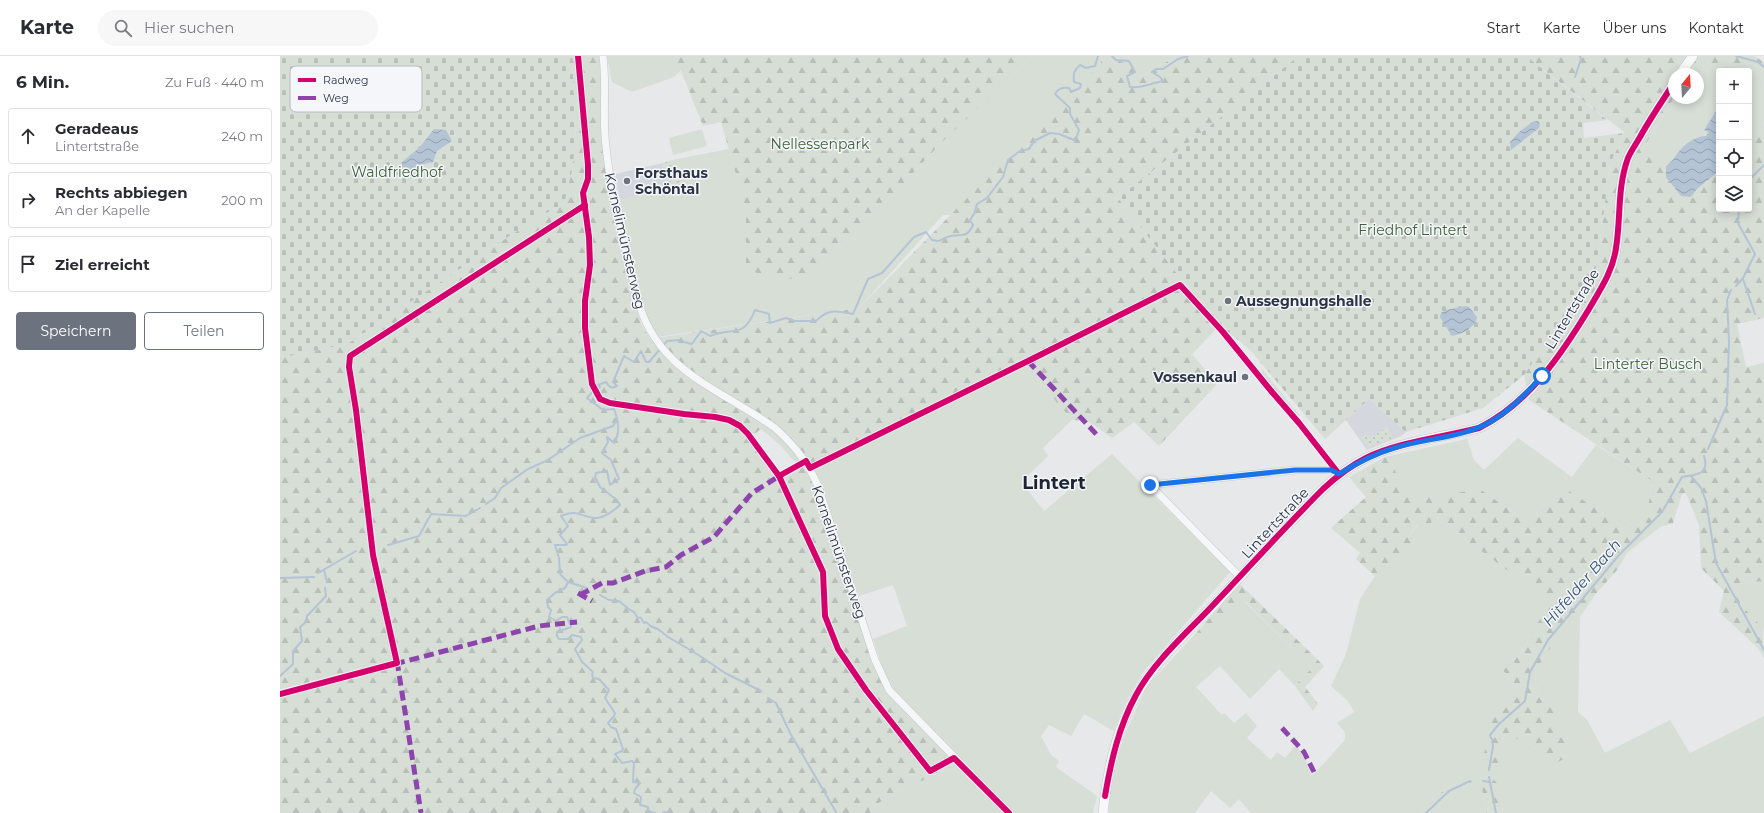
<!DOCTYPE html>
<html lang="de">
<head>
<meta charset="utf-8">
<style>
  body { margin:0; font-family:Montserrat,sans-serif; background:#f7f7f7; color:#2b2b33 }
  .controls { position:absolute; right:12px; top:12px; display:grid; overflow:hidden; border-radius:4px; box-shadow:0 2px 10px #0003 }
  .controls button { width:36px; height:36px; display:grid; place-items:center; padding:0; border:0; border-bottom:1px solid #e1e1e2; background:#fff; color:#2b2b33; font:20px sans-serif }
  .compass { position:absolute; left:1388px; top:12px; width:36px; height:36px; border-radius:50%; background:#fff; box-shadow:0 2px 10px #0003; rotate:18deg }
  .stop { position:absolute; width:12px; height:12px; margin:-9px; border:3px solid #1a73e8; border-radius:50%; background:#fff }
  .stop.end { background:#1a73e8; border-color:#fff; box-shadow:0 1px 4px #0008 }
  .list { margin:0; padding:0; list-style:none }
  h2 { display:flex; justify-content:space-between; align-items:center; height:52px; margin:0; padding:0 16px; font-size:17px }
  h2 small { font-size:13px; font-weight:400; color:#7c7c81 }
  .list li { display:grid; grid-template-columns:26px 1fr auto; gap:12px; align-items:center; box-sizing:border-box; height:56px; margin:0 8px 8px; padding:0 8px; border:1px solid #e1e1e2; border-radius:4px }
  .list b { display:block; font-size:15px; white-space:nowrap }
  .list p { margin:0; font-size:13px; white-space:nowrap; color:#7c7c81 }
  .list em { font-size:13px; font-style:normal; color:#7c7c81 }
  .actions { display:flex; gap:8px; padding:12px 16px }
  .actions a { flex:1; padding:9px 0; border:1px solid #6c737f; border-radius:4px; text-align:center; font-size:14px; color:#6c737f }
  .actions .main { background:#6c737f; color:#fff }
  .icon { flex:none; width:22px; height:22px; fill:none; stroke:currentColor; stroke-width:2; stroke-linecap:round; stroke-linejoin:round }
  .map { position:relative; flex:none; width:1484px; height:757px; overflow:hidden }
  header { display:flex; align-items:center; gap:24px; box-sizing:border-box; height:56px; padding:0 20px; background:#fff; border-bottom:1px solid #e1e1e2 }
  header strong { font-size:19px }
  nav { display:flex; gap:22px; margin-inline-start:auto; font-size:14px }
  .search { width:280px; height:36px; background:#f7f7f7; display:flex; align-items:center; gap:10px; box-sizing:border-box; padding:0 14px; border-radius:22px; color:#7c7c81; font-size:15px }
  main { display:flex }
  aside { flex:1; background:#fff }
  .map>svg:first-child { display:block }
</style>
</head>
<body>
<header>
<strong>Karte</strong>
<div class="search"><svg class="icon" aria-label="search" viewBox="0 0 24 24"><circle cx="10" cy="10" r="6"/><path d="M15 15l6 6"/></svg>Hier suchen</div>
<nav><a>Start</a><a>Karte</a><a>Über uns</a><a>Kontakt</a></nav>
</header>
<main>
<aside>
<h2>6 Min.<small>Zu Fuß · 440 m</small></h2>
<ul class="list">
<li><svg class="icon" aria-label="ahead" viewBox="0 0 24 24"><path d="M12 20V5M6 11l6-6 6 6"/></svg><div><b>Geradeaus</b><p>Lintertstraße</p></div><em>240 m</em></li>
<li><svg class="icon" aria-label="right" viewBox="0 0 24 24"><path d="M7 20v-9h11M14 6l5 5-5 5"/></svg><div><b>Rechts abbiegen</b><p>An der Kapelle</p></div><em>200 m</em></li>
<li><svg class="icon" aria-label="arrive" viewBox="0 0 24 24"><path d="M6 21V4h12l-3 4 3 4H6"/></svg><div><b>Ziel erreicht</b></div></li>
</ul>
<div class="actions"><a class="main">Speichern</a><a>Teilen</a></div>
</aside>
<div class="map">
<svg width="1484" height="757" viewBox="0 0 1484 757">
  <defs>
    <pattern id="forest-firs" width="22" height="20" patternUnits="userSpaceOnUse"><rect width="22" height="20" fill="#d6ded6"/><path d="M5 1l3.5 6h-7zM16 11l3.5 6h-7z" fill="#b8bfb9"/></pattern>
    <pattern id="cemetery-stones" width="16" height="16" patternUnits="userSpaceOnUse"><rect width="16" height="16" fill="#d6ded6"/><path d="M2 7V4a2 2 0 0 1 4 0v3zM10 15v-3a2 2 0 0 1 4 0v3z" fill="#b8bfb9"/></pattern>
    <pattern id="park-dots" width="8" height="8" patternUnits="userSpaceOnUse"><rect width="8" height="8" fill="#d6ded6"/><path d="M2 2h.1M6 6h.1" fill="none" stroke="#b8bfb9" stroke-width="1.8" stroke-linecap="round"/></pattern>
    <pattern id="water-waves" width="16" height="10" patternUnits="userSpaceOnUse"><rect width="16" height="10" fill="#b4c4d5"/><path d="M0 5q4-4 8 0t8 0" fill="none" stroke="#93a0af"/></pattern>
  </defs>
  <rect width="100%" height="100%" fill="#e6e8ea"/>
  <!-- built -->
  <g fill="#d4d7dd">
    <path d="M383,107l4,26 -47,11 -5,-26z"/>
    <path d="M1089,343l37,33 -5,4 -34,14 -21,-30z"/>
  </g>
  <!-- grass -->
  <g fill="#d6ded6">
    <path d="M327,0h68l6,14 -7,7 -42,15 -20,-10z"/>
    <path d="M753,0h74l-142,159h-22l-84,93 -202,29c-22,-39 -28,-93 -37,-137l47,-11 20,-2 -15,-27 57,-11 17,60v60l60,6 49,-40 86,-92z"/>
    <path d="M833,0h63l-32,20z"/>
    <path d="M1419,4l25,9 8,1 -1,-6h24l3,12 6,7v41l-15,13v-66h-30v35l-15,24 4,2c-5,10 -19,9 -27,17 -6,6 -6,12 -15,17l-25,-13 33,-55h24v-24h-8z"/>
    <path d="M422,73l5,17 -34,9 -4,-17z"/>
    <path d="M746,310l46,54 -29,28 5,8 -27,26 23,29 68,-57 118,118 -87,100 -20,35 -9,24 -30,-17 -13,22 -22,-11 -8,11 10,19 8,6 -3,6 41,29 -4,17h-80l-118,-119 -10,-19 -12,-36 34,-13 -14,-41 -34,11 -45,-126z"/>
    <path d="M982,313l38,47h-6l-33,-42z"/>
    <path d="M1238,382l54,39 24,-32 56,36 -4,28 -22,19 -66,-43 -32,38 -48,-34 -67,12 -15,-12 -4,-24 -9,-8 82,-18 7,21 10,10z"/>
    <path d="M1155,461l117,86 -21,29 -7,18 -21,20 15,21 -23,19 -12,52 15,2 6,-29 10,2 28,15 29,-9 -14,-18v-15l-19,-14 -3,-23 10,-19 35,-37 -2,95 9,8 18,33 65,-33 20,33 74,-37v97h-261l-5,-29 -16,6 6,22 -2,1h-56l22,-20 20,-11 -2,-3 -23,8 -25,26h-171l-12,-14 -9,9 -19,-17 -16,22h-86l1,-21 8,-36 6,-20 23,-50 50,-54 6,7 41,-38 68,67 -17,18 -16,-17 -29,30 -30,-33 -24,21 26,28 2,-2 10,10 12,-10 11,13 -10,12 24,22 6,-8 8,6 11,-13 9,14 6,16 5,-3 29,-32v-8l-8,-9 17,-11 -6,-11 -17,-15 15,-32 14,-55 15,-23 13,-4 27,-29 -7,-6 10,-12z"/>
    <path d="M1484,525v50l-1,-3 -22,-23 -5,-21z"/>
    <path d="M678,709l46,48h-133l-2,-4 28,-17z"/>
  </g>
  <!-- forest -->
  <g fill="url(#forest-firs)" fill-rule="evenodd">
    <path d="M292,0h28l3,24 -1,58 17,99 22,87 9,15 209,-31 248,-252h6l31,20 32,-20h123l-181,142 65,83 37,44 -28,29 25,30 -58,62 -25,-24 -22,16 -24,-17 -16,-1 -46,-54 -216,106 70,207 11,18 67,68 -61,27 -28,17 2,4h-591v-455l67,-14 191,-127 26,-13 12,-64zM481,373l18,15 18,20 -2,2 -15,7 -28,-37z"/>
    <path d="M395,0h358l-92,87 -86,92 -49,40 -25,6 -35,-12v-60l-25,-87 -18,4z"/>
    <path d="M1246,0h228l10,6v21l-6,-7 -3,-12h-23v7l-8,-2 -25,-9 -9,14h-16v24l-33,54 25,14v11l25,20 6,-8 22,-18v38h30v-42l2,-2 -2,-4v-24l15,-13v194l-27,6 9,43 18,-4v218l-28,3 5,21 22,23 1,30 -6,-10 -39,-36 5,-21 -23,-23 -2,-43 -13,-32 -4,1 -9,29 -13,4 -33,26 -10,17 -22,25 -15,22 -35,37 -10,19 3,23 19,14v15l14,18 -7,16 -17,8 -5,-15 -28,-15 -10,-2 -6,29 -6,4 -10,-6 13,-52 23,-19 -15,-21 21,-20 7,-18 21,-29 -117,-86 -10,14 -8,-6 -9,12 7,6 -27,29 -13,4 -19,-17 4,-6 -29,-25 35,-31 -17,-20 36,-20 9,7 5,25 14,11 67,-11 48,34 32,-38 66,43 22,-19 4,-28 -123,-81 -5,-25 73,-109 13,-103 15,-30z"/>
    <path d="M960,528l84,82 -19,21 13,17 -5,7 -18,-25 17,-18 -67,-67 -42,38 -6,-7z"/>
    <path d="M1211,721l7,7 5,29h-17l2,-2 -6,-21 3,-11z"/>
    <path d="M1190,723l2,3 -20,11 -22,20h-8l25,-26z"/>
  </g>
  <!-- cemetery -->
  <g fill="url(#cemetery-stones)">
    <path d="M0,0h292l4,84 -5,35 -7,29 -26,13 -191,127 -67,14z"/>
    <path d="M1019,0h227l81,64 -24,3 1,15 41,-5 -15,30 -13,103 -73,109 -41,33 -77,24 -37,-33 -44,40 -75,-89 -30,-25 -37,-44 -65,-83z"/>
  </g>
  <!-- park -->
  <g fill="url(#park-dots)">
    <path d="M392,104l15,27v5l-20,-3 -4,-26z"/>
    <path d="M1108,371l5,11 -25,9 -8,-10 7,-3 2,4z"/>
  </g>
  <!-- water -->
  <g fill="url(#water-waves)">
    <path d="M1439,50v65l-22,18 -6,8 -10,-1 -15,-19v-11c8,-5 9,-11 15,-17 6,-7 17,-13 25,-13l2,-4 -4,-2z"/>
    <path d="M1254,65h4l2,3 -1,4 -28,22 -1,-8 9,-10z"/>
    <path d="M154,73l12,1 6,11 -15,10 -4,11 -13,3 -10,6 -9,-8 19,-16z"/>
    <path d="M1185,250l4,1 8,10c-2,11 -15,17 -25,19l-12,-19 1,-4 5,-3z"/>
  </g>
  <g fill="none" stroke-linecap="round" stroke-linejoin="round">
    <!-- stream -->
    <g stroke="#b4c4d5" stroke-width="2">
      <path d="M832,0l4,4 13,1 6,11 -8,4 3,11c11,2 21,-4 33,-6l-3,-4 -8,-5 4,-3h7l15,-10 10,-3"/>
      <path d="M1456,0l22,6 6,5"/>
      <path d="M1295,21l6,-18 -1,-3"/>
      <path d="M1469,124l15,-15"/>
      <path d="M1463,223l12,35"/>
      <path d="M1456,230l7,-8 12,-24 -17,-31 1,-14"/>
      <path d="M383,290l4,-5 13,-1 4,2 8,2 9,-13 9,5c23,-10 33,4 45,-26l14,4 1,9 16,-5 9,3h21c13,-13 20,-10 37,-7l15,-35 14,-6 32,-36 12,-5 6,8 6,1c4,-1 8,-4 13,-5 12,-2 16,2 22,-11l-3,-5 4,-6 3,-10 10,-6 16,-21 5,-17 12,-9 9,-2 5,-8 16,-8 9,1 15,6 3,-4 2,-6 -9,-16v-6l-15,-14c4,-6 7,-7 14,-6l2,4 9,-4 1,-4 -7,-2c-1,-8 0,-12 6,-17l6,3 9,-2 3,-10"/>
      <path d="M1428,393l19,-44 2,-63 -2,-42 4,-10"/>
      <path d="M1411,420l10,12 5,13 10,62 48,87"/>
      <path d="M206,448l9,-6 6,-10 27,-19 20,-9 32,-22 33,-12 4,-7"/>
      <path d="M108,489l31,-9 12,-22 35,2 14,-8"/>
      <path d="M44,514l3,12"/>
      <path d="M38,517l38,-22"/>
      <path d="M0,522l34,-1"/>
      <path d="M288,526l19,6"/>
      <path d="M320,539l9,5 10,1 11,9 4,2 3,5 4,1 3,5 2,-1 6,5 6,2 10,8 29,17 28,19 36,18"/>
      <path d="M0,620l13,-12v-13l9,-10 -2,-14 6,-5 1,-6 19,-20 -1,-8"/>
      <path d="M488,642l8,5 14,30 46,79"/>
      <path d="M1211,682l-1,-3 9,-11 26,-23 5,-29 18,-32 71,-85 43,-43 20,-35c13,-3 28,-1 22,-21"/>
      <path d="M1209,714l4,-24 -1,-7"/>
      <path d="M1209,721l7,36"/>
      <path d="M1203,725l6,1"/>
      <path d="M375,757l-7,-2v-4l-8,-2 1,-8 -7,-4 1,-4 5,-6 -7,-1 1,-19 -2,-2 -10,2 -7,-9 7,-3 1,-2 -7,-20 -5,-2 -3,-4 6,-7 1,-3 -10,-15 4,-8 -10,-11 -6,-1 -1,-3 1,-3 -11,-10 -7,-13 7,-9 -1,-3 -9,-2 -4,4h-9l-2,-3v-4l14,-5 -4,-10h-5l-6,4 -7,-4 2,-7 -3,-3 -1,-7 8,-7 10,-5 3,-6 -8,-8 -1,-16 -4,-13h11l1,-1 -7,-9 8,-9 -7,-10c25,-12 27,18 59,-11l-3,-5 -17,-13 -5,-10 1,-4 11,-2 3,14 9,-6 -8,-19 -9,-7 6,-11 -1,-5 7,6c7,-11 4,-23 0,-34l-11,1 -16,-12 7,-8 6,-3 -2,-2 8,-3c3,5 5,7 11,4l-4,-4 11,-26 10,6 7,-11 5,11h3l11,-13"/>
      <path d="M383,757l2,-1 3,1"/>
      <path d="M1146,757l23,-22 21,-10"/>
    </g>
    <defs>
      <g id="minor">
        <path d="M323,0c4,31 -1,61 3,91 5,49 20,101 31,150 19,75 81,90 138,131 20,18 32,33 43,58l57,174 14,30 120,123"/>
        <path d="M870,429l145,-15h36l8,4"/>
        <path d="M870,429l90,92"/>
      </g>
      <g id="major">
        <path d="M1400,18l13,-18"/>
        <path d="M823,757c4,-40 13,-84 34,-119 20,-35 52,-64 80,-92 35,-38 70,-76 106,-113 13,-12 27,-23 43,-31 32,-16 78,-21 113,-30 50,-25 82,-73 110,-119 11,-19 24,-38 27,-61 5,-30 1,-60 12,-90 3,-7 8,-14 12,-21 10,-18 22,-36 34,-54"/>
      </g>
    </defs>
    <!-- minor casing -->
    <use href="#minor" stroke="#c4c6c8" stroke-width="8"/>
    <!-- major casing -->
    <use href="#major" stroke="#c2c5c8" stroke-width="10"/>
    <!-- minor -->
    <use href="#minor" stroke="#f5f6f7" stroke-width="7"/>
    <!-- major -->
    <use href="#major" stroke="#f8f8f8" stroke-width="9"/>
    <!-- quiet -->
    <g stroke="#8e44ad" stroke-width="5" stroke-dasharray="10 5" stroke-linecap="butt">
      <path d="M748,305l69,74"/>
      <path d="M298,537l14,8"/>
      <path d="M300,539l22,-12h11l32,-12 21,-4 15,-12 33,-18 38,-44 29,-18"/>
      <path d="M117,605l24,152"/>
      <path d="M115,608l144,-38 38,-4"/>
      <path d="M1002,672l22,24 10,20"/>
    </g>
    <defs>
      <g id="cycleway">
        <path d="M298,0l10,109v14l-5,14 6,44 1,28 -5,36v27l7,56 8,15 10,4 74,11 31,3 14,3 11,6 8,8 31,42 44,96 2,44 13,33 28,41 64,81 24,-13 55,55"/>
        <path d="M499,420l27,-15 4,7 218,-107 152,-76 43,47 49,60 27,31 40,51"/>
        <path d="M0,638l117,-31 -24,-108 -17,-145 -7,-43 1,-11 235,-151"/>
        <path d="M825,740c6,-35 14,-70 31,-101 18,-34 53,-64 79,-92 36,-38 71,-77 108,-114 13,-12 27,-23 43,-31 32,-16 78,-21 113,-30 50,-25 82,-73 110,-119 11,-19 24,-38 27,-61 5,-30 1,-60 12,-90 3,-7 8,-14 12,-21 10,-18 22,-36 34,-54"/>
      </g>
    </defs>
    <!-- cycleway casing -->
    <use href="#cycleway" stroke="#f4f6f9" stroke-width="8"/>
    <!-- cycleway -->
    <use href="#cycleway" stroke="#d6006c" stroke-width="6"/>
  </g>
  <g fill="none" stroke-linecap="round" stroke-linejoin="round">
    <!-- route -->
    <path stroke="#1a73e8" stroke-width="5" d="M870,429l145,-15h36l8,4c18,-11 35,-20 55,-26 32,-10 69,-10 98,-27 19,-11 35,-28 50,-45"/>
  </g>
  <!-- markers -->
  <g fill="#6c737f" stroke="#f4f6f9" stroke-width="1.5">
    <circle cx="347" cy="125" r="4"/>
    <circle cx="948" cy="245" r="4"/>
    <circle cx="965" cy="321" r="4"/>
  </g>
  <g text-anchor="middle" stroke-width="3" stroke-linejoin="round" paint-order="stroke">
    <!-- park labels -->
    <g font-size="14" fill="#3f6138" stroke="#f4f6f9">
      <text x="540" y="93">Nellessenpark</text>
      <text x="117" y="121">Waldfriedhof</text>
      <text x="1133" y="179">Friedhof Lintert</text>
      <text x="1368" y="313">Linterter Busch</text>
    </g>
    <!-- poi labels -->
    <g font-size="14" font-weight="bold" fill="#2b3445" stroke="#f4f6f9" text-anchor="start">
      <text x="355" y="122">Forsthaus<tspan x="355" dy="16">Schöntal</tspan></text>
      <text x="956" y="250">Aussegnungshalle</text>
      <text x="957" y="326" text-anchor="end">Vossenkaul</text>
    </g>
    <!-- street labels -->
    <g font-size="14" fill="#2b3445" stroke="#f4f6f9">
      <text transform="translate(345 185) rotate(77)" y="5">Kornelimünsterweg</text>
      <text transform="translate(1292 253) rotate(-59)" y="5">Lintertstraße</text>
      <text transform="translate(995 467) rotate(-47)" y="5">Lintertstraße</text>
      <text transform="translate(559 496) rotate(71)" y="5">Kornelimünsterweg</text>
    </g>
    <!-- water labels -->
    <g font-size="15" font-style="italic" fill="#34527a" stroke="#f4f6f9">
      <text transform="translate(1302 527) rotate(-49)" y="5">Hitfelder Bach</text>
    </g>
    <!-- district labels -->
    <g font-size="18" font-weight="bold" fill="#1d2536" stroke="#f4f6f9">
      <text x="774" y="433">Lintert</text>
    </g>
  </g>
  <!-- legend -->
  <rect x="10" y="10" width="132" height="46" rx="6" fill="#f4f6f9" stroke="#b8bcc3" stroke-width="1"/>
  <rect x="18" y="22" width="18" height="4" fill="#d6006c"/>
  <rect x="18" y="40" width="18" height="4" fill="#8e44ad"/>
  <g font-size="11" fill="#2b3445">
    <text x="43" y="28">Radweg</text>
    <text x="43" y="46">Weg</text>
  </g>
</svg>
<div class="controls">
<button>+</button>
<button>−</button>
<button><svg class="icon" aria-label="locate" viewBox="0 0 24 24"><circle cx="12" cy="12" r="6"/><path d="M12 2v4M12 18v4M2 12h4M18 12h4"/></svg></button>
<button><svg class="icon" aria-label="layers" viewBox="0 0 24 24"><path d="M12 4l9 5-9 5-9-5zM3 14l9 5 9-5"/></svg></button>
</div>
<svg class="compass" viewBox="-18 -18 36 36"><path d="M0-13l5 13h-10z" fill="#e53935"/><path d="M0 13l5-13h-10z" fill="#7c7c81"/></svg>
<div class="stop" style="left:1262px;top:320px"></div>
<div class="stop end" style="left:870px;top:429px"></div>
</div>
</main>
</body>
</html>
